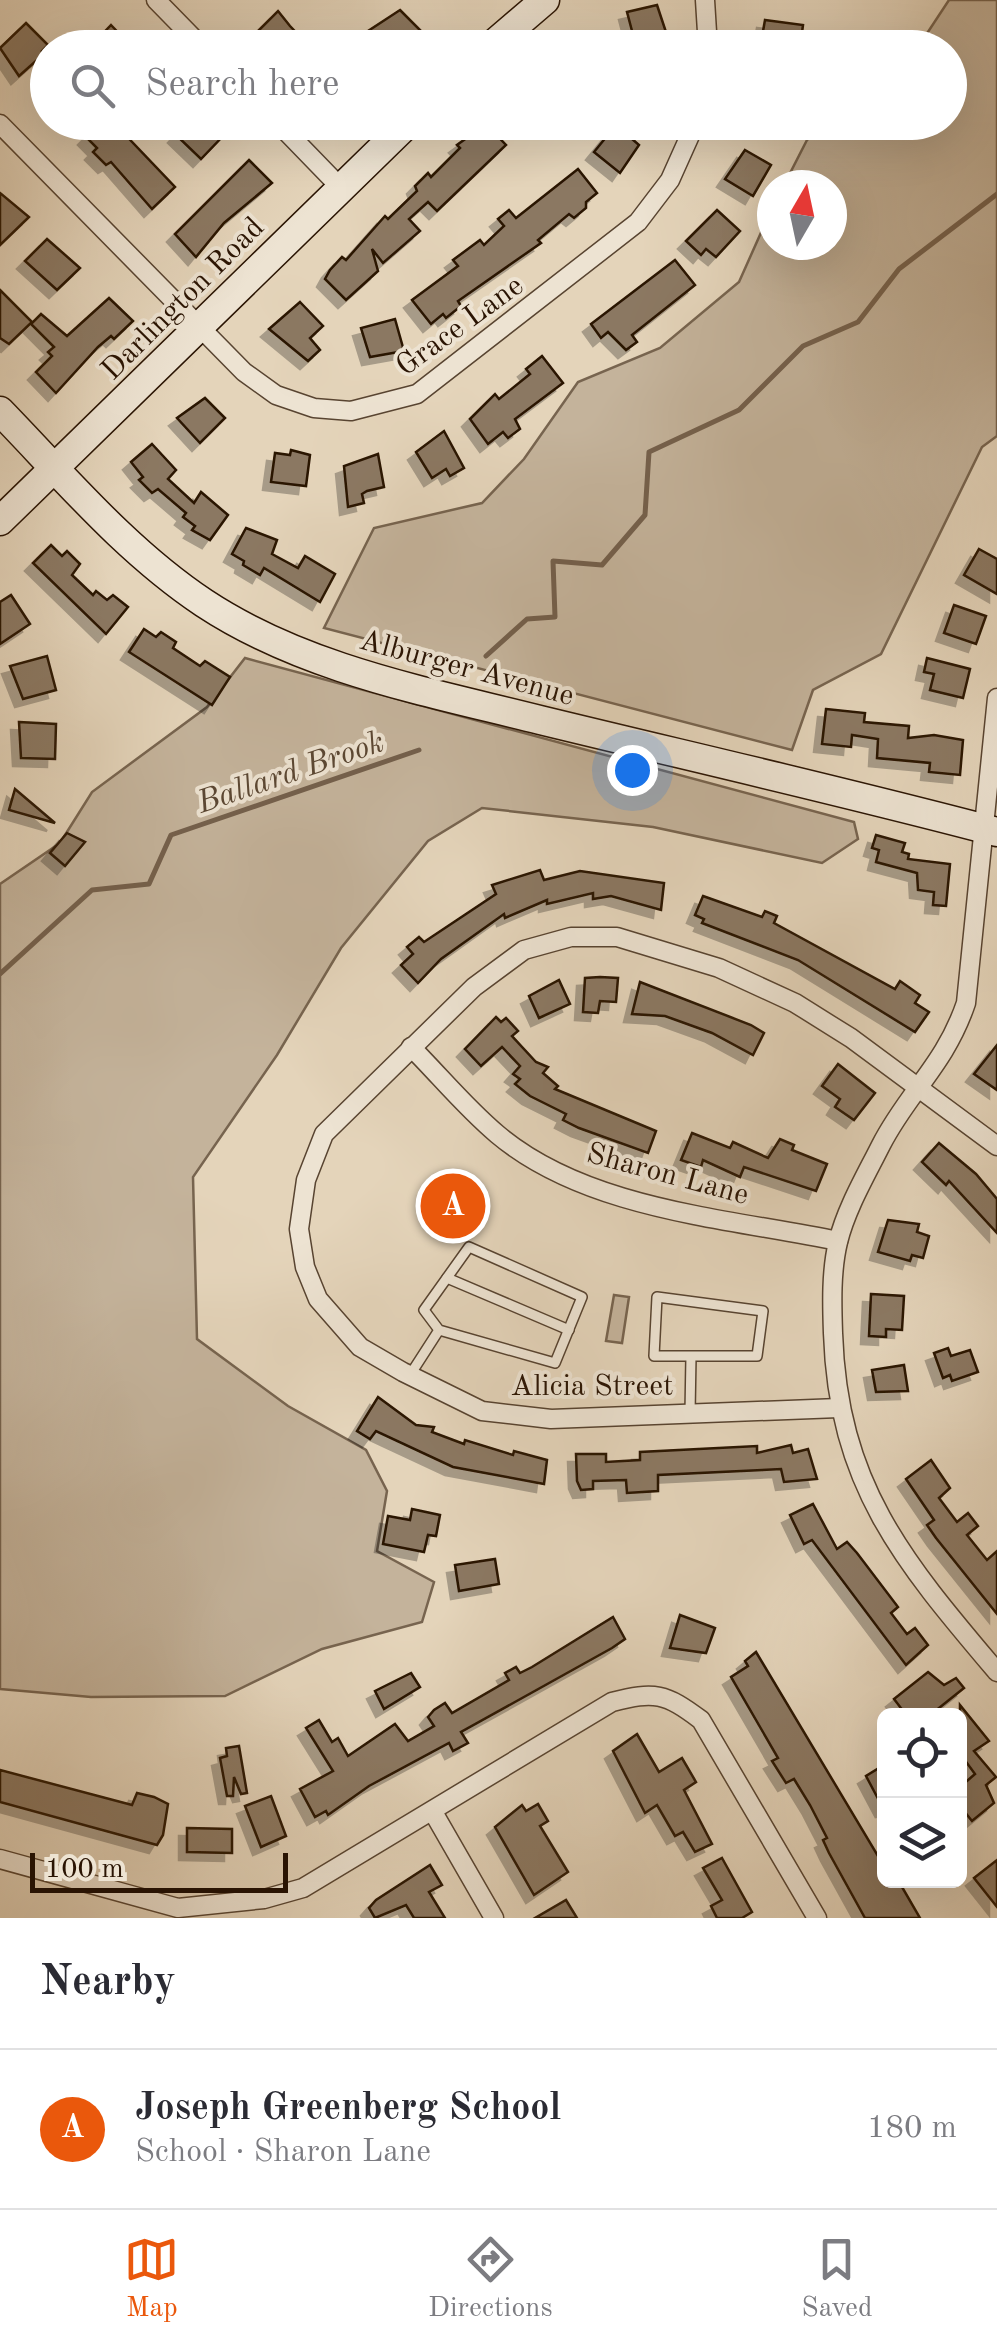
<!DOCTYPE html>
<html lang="en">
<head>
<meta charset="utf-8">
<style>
  body { margin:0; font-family:"Old Standard TT",serif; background:#f7f7f7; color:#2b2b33 }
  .controls { position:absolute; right:30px; bottom:30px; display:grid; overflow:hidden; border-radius:15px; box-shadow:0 10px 40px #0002 }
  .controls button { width:90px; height:90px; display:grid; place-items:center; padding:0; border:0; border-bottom:2px solid #e1e1e2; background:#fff; color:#2b2b33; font:50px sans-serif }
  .compass { position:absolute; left:757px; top:170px; width:90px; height:90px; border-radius:50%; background:#fff; box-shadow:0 10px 40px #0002; rotate:9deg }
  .scale { position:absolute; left:30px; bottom:25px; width:258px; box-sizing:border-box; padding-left:10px; border:5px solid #2a1403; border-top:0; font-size:28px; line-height:35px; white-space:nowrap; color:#2a1403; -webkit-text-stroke:8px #ede3d2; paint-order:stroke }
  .you { position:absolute; left:632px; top:770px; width:35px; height:35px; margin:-25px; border:8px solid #fff; border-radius:50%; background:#1a73e8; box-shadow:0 0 0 15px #1a73e833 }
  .badge { display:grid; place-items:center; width:65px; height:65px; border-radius:50%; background:#ea580c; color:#fff; font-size:32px; font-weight:700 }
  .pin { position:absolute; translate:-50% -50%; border:5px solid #fff; box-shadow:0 2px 10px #0006 }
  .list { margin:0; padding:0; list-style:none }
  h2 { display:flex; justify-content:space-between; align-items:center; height:130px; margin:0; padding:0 40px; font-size:42px }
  h2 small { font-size:32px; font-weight:400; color:#7c7c81 }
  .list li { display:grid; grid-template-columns:65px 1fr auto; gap:30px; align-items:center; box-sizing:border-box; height:160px; padding:0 40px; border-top:2px solid #e1e1e2 }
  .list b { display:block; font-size:38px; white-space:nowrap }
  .list p { margin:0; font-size:32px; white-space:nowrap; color:#7c7c81 }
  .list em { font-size:32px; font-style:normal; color:#7c7c81 }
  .icon { flex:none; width:55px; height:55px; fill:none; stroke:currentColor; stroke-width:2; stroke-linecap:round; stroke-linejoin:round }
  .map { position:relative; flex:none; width:997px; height:1918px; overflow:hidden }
  .search { position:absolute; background:#fff; box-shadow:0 10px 40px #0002; left:30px; right:30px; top:30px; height:110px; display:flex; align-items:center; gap:25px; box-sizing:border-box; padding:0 35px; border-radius:55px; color:#7c7c81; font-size:38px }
  .sheet { height:290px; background:#fff }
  nav { display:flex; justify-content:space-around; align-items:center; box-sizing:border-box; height:140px; border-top:2px solid #e1e1e2; background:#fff; font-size:28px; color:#7c7c81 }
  nav a { display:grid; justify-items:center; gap:5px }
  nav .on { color:#ea580c }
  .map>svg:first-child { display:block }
</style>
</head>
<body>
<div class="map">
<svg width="997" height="1918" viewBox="0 0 997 1918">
  <defs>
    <filter id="shadow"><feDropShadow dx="-8" dy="8" stdDeviation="0" flood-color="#0004"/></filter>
  </defs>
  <rect width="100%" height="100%" fill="#e4d4ba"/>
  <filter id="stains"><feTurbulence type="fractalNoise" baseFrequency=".002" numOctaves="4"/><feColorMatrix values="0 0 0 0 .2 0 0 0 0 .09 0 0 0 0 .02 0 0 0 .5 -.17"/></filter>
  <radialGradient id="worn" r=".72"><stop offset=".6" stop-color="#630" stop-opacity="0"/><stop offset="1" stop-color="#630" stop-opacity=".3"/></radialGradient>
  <!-- green -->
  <g fill="#c4b39b" stroke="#77644f" stroke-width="2.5">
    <path d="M949,0h48v436l-15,11 -101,207 -68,36 -21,60 -468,-122 50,-100 108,-25 42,-44 54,-77 82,-34 79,-66 33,-74v37h60v-60h-48l23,-45 17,-17 126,-1v-74l-32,-1z"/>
    <path d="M245,658l609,164 4,17 -36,24 -169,-36 -171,-19 -54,33 -87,107 -64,107 -84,122 4,162 91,67 78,44 21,41 -10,60 57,31 -12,40 -100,27 -97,47 -134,1 -91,-8v-805l60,-41 32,-51 115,-85z"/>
    <path d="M614,1295l15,2 -7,46 -16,-2z"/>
  </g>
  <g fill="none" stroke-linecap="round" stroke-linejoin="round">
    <!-- stream -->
    <g stroke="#74604c" stroke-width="5">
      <path d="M486,656l41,-37 28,-2 -2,-56 49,4 43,-50 4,-63 90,-42 64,-64 55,-24 41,-53 98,-75"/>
      <path d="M0,974l92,-84 57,-6 22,-49 248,-85"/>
    </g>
  </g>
  <!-- building -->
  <g fill="#8b7862" stroke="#2a1403" stroke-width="2.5" filter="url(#shadow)">
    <path d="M657,5l11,33 -32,8 -9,-34z"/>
    <path d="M400,10l21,21 -16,17h-41l8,-8 -7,-7z"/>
    <path d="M278,11l12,15 21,22h-39l-15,-16z"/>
    <path d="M765,20l38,5 -3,23h-40z"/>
    <path d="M26,23l22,22 -6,6 3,2 -26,23 -19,-28z"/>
    <path d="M111,25l22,23h-44z"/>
    <path d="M101,122h12l62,65 -23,22 -41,-47 -5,3 -13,-13 4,-4 -11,-11z"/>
    <path d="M188,122h24l12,13 -23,24 -25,-24z"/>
    <path d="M486,124l20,21 -69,66 -9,-9 -19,17 11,12 -37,32 -11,-14 6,22 -32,29 -21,-21 5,-9 12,-13 4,3 39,-44 3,3 29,-28 -2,-5 13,-13 3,4 29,-29 -3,-3z"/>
    <path d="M616,125l23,20 -19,28 -26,-21z"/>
    <path d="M745,150l26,15 -18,31 -28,-17z"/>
    <path d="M249,160l23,23 -48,40 -28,34 -21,-23z"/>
    <path d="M578,169l19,24 -11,9v6l-12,10 -5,-4 -31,26 3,3 -83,58 3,5 -15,12 -3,-4 -12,10 -19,-24 46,-34 -5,-6 27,-20 4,5 20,-19 -6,-7 11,-9 7,8z"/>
    <path d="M0,193l29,24 -29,28z"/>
    <path d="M717,210l23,21 -24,26 -10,-8 -5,6 -15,-14z"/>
    <path d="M47,239l33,29 -23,22 -32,-29z"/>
    <path d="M675,260l20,25 -63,50 5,7 -11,8 -18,-18 -7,6 -10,-14z"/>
    <path d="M0,290l32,32 -23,22 -9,-6z"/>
    <path d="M109,298l24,23 -19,18 -3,-3 -13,11 -42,46 -20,-21 16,-16 -4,-4 6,-5 -23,-23 10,-10 26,22z"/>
    <path d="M300,302l23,24 -13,12 10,12 -12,11 -39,-32z"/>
    <path d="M395,319l9,32 -34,6 -9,-29z"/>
    <path d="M542,356l21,27 -48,36 5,10 -12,9 -5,-6 -15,12 -18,-25 25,-25 4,5 31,-25 -4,-5z"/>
    <path d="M205,398l20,20 -25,25 -23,-25z"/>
    <path d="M444,431l20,37 -14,8 -4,-7 -14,9 -16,-26z"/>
    <path d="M152,444l24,26 -8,9 26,24 7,-11 27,23 -18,25 -18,-10 3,-4 -12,-9 3,-4 -28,-24 -6,4 -13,-13 4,-3 -12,-15z"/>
    <path d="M291,450l19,5 -4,31 -35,-4 4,-29 15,2z"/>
    <path d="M378,454l6,33 -17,4 -5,3 2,9 -16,4 -4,-41z"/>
    <path d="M246,528l31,12 -5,14 26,14 7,-12 30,18 -15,28 -56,-34 -4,7 -17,-10 1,-4 -12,-7z"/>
    <path d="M51,545l11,11 5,-5 13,13 -8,11 21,20 3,-4 11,9 6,-5 15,12 -22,27 -73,-71z"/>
    <path d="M979,549l18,10v35l-33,-19z"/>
    <path d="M11,595l19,29 -30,20v-42z"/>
    <path d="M954,605l32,11 -10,28 -32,-11z"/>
    <path d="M144,629l12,8 5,-5 15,10 -3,6 27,18 5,-5 25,16 -18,28 -83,-53z"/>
    <path d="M47,656l9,34 -33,9 -13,-33z"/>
    <path d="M927,658l43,11 -7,29 -33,-8 4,-16 -10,-2z"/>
    <path d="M826,709l39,4 -1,9 45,4 -1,12 26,-3 29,5 -3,35 -31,-3 1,-9 -53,-5 1,-19 -26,-4 -1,12 -29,-3z"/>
    <path d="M19,722l37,2 -1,35 -34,-1z"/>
    <path d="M15,789l40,34 -46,-13z"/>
    <path d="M67,833l18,9 -20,24 -15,-13z"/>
    <path d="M876,835l29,8 -3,9 7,2 -1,5 42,5 -4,42 -13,-1 1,-13 -16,-2 -1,-17 -41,-11 3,-12 -7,-2z"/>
    <path d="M540,870l4,10 36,-9 84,12 -3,27 -50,-14 -18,3v-6l-46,11v-4l-42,18 -1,-4 -63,45 -23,24 -17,-18 12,-11 -6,-7 12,-10 5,5 72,-48 -4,-9z"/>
    <path d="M703,896l59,21 3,-6 12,5 -3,7 121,66 5,-8 20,14 -5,8 14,9 -14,20 -117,-72 -96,-37 2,-4 -9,-4z"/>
    <path d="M600,977l18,1 -2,24 -16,-1 -2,12 -15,-1 2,-34z"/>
    <path d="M559,980l11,24 -31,14 -10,-22z"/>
    <path d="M640,982l111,43 13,8 -11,22 -41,-22 -47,-17 -33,-2z"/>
    <path d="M496,1017l5,5 5,-4 12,13 -6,5 24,26 12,5 -5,6 15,13 -3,3 101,42 -8,22 -69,-25 -16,-8 3,-6 -36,-18 -15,-12 5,-5 -7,-5 7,-8 -18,-19 -21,19 -16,-17z"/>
    <path d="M997,1045v45l-23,-16z"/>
    <path d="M838,1064l37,29 -21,27 -19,-13 5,-8 -18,-13z"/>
    <path d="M692,1133l38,15 3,-6 35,16 12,-19 14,6 -2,5 35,14 -11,27 -72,-24 -4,10 -37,-17 -2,7 -20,-7z"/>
    <path d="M939,1143l37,31 21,25v34l-48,-52 -3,4 -24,-23z"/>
    <path d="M888,1220l31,4 -2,8 12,4 -6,22 -11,-3 -2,6 -32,-9z"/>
    <path d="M871,1294l33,2 -2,34 -16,-1v8l-17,-1z"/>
    <path d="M948,1348l3,8 19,-6 8,22 -26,9 -2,-6 -7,3 -9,-25z"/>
    <path d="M904,1365l4,26 -32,1 -4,-22z"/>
    <path d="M378,1397l38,28 18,2 -2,5 32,12 1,-4 48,15 1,-4 33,9 -3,24 -91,-17 -77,-36 -6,8 -13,-8z"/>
    <path d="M791,1445l2,8 15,-4 9,30 -33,3 -3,-13 -123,6v16l-31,2 -1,-13 -33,1v8l-12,1 -4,-9 -1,-27h30v8l34,-2v-8l117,-6v7z"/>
    <path d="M931,1460l19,28 -11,10 18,24 11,-9 10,13 -11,9 20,25 10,-9v63l-61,-76 -9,-13 7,-5 -28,-41z"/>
    <path d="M813,1504l24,45 10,-7 10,11 41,54 -7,6 16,21 8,-6 13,17 -22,20 -94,-125 -8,4 -14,-29z"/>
    <path d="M412,1509l28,6 -4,21 -8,-1 -4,17 -41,-8 5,-28 22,4z"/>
    <path d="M495,1559l4,25 -40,7 -4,-26z"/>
    <path d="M680,1615l35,13 -9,25 -36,-5z"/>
    <path d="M613,1617l12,22 -13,9 -151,84 7,11 -15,8 -4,-8 -80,43 -41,29 -2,-4 -11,6 -15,-28 33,-18 -27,-43 13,-8 13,22 6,-4 10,18 47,-32 13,17 26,-15 -6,-9 6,-7 11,-7 7,10 57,-33 -4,-7 11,-6 4,6 12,-6z"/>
    <path d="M756,1652l128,214v14h14l22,38h-55l-36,-65 -6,-13 4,-2 -17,-33 -16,-26 -8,4 -14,-22 6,-3 -47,-81 17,-11 -3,-5z"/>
    <path d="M928,1672l16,13 12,-7 8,10 -35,28h-22l-13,-17z"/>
    <path d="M411,1673l9,14 -36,22 -9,-18z"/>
    <path d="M960,1705l29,36 -15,10 22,26 -10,8 8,18 -22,18 -12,-15v-19l15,-13 -11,-15 -4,3z"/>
    <path d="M637,1734l22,38 23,-14 14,24 -12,8 28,54 -17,8 -12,-20 -8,4 -18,-31 -12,8 -32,-62z"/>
    <path d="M239,1746l8,47 -6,1 -7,-17 -1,19h-6l-7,-38 7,-2 -1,-8z"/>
    <path d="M879,1768l5,7v35l-18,-34z"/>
    <path d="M0,1770l132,35 5,-12 17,4 14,7 -5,31 -6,10 -157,-43z"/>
    <path d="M271,1796l15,40 -25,11 -16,-41z"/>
    <path d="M538,1804l10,17 -8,5 28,46 -34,23 -39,-68 27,-22 4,6z"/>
    <path d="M187,1828l45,1v24l-45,-1z"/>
    <path d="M722,1858l30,54 -10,6h-25l-6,-12 11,-6 -19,-32z"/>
    <path d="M997,1860v47l-23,-29z"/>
    <path d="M430,1865l12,20 -13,7 16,26h-31l-8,-13 -31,13 -6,-10 7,-8z"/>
    <path d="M566,1900l11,18h-42z"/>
  </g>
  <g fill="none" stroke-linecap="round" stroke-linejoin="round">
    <defs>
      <g id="lane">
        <path d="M447,1278l122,52"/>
        <path d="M410,1375l29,-45 116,33 27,-66 -113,-50 -45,63 15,20"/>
        <path d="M690,1413l1,-57h66l6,-45 -106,-14 -3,59h37"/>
      </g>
      <g id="street">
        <path d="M156,0l47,48"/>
        <path d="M705,0l3,48"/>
        <path d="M277,122l63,65"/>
        <path d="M0,124l244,248 32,23 38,13 37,3 66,-17 221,-172 32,-42 26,-58"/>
        <path d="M997,698l-31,305c-21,62 -58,89 -85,142 -15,30 -35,64 -43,97 -7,29 -6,62 -5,91 5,152 70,228 164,339"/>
        <path d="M411,1047c28,28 55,61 86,87 90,76 230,84 341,107"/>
        <path d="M839,1408l-288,11 -69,-8 -79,-39 -43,-25 -42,-48 -13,-32 -6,-38 7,-49 18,-46 150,-147 50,-37 47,-13h46l102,31 76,35 56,35 146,108"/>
        <path d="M433,1812l61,106"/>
        <path d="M0,1859l178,49 86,-9 39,-11 309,-186c43,-11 53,-9 89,18l116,198"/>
      </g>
      <g id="secondary">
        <path d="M489,48l56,-48"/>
        <path d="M0,411c65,67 126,140 204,192 100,66 221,88 336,117 152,37 306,72 457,112"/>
        <path d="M0,521l409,-399"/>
      </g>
    </defs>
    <!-- lane casing -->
    <use href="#lane" stroke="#584431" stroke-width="12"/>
    <!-- street casing -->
    <use href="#street" stroke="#584431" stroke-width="21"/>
    <!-- secondary casing -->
    <use href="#secondary" stroke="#2a1403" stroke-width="31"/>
    <!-- lane -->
    <use href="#lane" stroke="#ede3d2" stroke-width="9"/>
    <!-- street -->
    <use href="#street" stroke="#ede3d2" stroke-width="18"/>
    <!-- secondary -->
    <use href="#secondary" stroke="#ede3d2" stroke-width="28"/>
  </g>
  <g text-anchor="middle" stroke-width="8" stroke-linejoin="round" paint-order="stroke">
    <!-- street labels -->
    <g font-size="30" fill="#2a1403" stroke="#ede3d2">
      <text transform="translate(182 298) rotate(-45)" y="10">Darlington Road</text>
      <text transform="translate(459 325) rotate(-36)" y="10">Grace Lane</text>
      <text transform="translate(467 667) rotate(15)" y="10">Alburger Avenue</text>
      <text transform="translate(668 1173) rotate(15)" y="10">Sharon Lane</text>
      <text x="592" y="1395">Alicia Street</text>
    </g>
    <!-- water labels -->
    <g font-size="32" font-style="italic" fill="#5b4733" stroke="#ede3d2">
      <text transform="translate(290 771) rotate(-19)" y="11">Ballard Brook</text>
    </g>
  </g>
  <rect width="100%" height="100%" filter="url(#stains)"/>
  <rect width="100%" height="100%" fill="url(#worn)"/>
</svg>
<div class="controls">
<button><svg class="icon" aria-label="locate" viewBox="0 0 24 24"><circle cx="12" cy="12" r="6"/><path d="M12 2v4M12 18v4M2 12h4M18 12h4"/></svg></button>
<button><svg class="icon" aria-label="layers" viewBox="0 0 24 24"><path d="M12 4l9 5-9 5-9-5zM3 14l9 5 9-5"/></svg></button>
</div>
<svg class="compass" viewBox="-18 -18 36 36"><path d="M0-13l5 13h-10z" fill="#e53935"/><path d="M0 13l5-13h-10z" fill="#7c7c81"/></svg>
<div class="scale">100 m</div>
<div class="you"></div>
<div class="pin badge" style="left:453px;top:1206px">A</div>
<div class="search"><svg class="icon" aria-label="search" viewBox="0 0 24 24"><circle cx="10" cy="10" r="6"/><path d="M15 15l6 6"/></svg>Search here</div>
</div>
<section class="sheet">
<h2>Nearby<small></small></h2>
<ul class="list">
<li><span class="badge">A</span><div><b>Joseph Greenberg School</b><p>School · Sharon Lane</p></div><em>180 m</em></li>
</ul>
</section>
<nav>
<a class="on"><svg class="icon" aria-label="map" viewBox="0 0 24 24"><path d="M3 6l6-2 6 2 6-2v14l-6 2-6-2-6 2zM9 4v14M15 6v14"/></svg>Map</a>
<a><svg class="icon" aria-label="directions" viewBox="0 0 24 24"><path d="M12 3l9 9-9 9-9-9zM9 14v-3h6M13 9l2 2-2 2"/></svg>Directions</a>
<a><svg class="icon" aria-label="saved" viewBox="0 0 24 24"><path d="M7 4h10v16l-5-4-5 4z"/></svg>Saved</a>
</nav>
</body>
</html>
